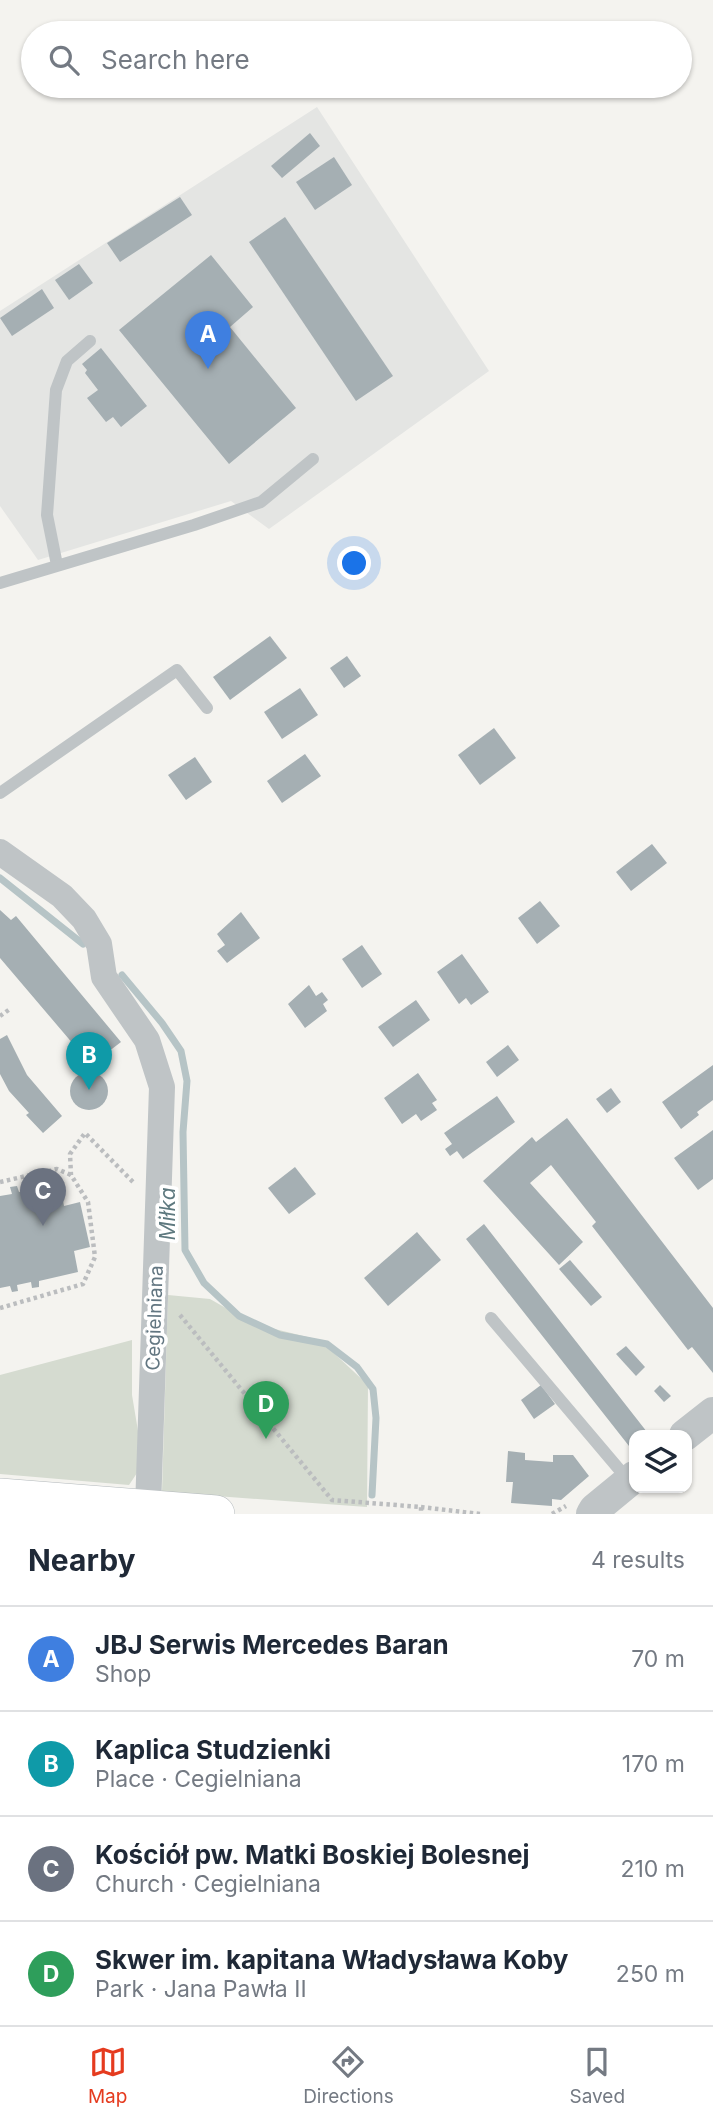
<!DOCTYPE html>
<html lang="en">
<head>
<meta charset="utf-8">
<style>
  body { margin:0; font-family:Inter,sans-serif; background:#f6f6f7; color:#1f2937 }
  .controls { position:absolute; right:21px; bottom:21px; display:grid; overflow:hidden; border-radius:14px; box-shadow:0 2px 5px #0004 }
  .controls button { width:63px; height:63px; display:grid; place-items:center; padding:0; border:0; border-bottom:2px solid #e0e1e3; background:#fff; color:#1f2937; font:35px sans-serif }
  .you { position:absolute; left:355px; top:564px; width:24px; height:24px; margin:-18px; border:5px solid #fff; border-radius:50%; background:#1a73e8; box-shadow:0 0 0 10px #1a73e833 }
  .badge { display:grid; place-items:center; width:46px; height:46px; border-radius:50%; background:#e53b1f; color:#fff; font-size:23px; font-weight:700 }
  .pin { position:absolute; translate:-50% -58px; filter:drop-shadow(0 2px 4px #0008) }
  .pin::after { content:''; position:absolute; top:37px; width:24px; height:21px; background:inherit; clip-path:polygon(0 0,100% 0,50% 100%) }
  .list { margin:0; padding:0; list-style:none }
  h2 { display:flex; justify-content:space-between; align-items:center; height:91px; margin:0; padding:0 28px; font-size:30px }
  h2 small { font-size:23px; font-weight:400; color:#747a83 }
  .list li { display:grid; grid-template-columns:46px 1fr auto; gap:21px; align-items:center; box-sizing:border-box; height:105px; padding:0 28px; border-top:2px solid #e0e1e3 }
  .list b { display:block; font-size:26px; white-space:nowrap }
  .list p { margin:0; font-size:23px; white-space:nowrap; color:#747a83 }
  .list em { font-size:23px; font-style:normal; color:#747a83 }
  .icon { flex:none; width:38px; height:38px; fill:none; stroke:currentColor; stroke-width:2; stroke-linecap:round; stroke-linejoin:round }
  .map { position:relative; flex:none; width:713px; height:1514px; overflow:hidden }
  .search { position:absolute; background:#fff; box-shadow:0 2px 5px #0004; left:21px; right:21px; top:21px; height:77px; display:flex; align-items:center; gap:18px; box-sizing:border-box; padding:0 24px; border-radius:38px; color:#747a83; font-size:26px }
  .sheet { height:511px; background:#fff }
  nav { display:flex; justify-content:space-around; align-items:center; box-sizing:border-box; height:98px; border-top:2px solid #e0e1e3; background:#fff; font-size:19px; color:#747a83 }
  nav a { display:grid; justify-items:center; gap:4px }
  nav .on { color:#e53b1f }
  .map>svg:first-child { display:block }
</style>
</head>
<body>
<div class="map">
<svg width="713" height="1514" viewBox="0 0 713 1514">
  <rect width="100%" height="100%" fill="#f4f3ef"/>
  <!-- built -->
  <path fill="#e4e5e3" d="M317,107l172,264 -220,158 -38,-28 -193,59 -38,-54v-195z"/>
  <!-- green -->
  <g fill="#d5dbd0">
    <path d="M168,1295l42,4 44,25 66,16 48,45 -1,122 -205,-15z"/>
    <path d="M132,1340v55l10,60 -3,15 -10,15 -129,-11v-99z"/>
  </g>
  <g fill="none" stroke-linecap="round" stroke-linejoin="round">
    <!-- stream -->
    <g stroke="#b6c4c6" stroke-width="7">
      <path d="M0,878l83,66"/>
      <path d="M122,975l40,48 19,28 6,30 -4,51 2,118 19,33 35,33 41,19 47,9 30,23 16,22 3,29 -4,77"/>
    </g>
  </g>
  <!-- building -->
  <g fill="#a5afb3">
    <path d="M310,133l10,13 -38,32 -11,-12z"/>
    <path d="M334,157l18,28 -37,25 -19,-28z"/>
    <path d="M180,197l12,18 -72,47 -13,-19z"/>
    <path d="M285,217l108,159 -37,25 -107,-159z"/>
    <path d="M211,255l42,52 -23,20 66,81 -67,56 -110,-134z"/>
    <path d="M79,264l14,19 -24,17 -14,-20z"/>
    <path d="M42,289l12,19 -42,28 -12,-18z"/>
    <path d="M101,348l46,58 -26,21 -8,-10 -7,5 -19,-24 11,-8 -13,-17 2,-3 -5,-6z"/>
    <path d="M270,636l17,22 -57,42 -17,-23z"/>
    <path d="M347,656l14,20 -17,12 -14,-20z"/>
    <path d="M300,688l18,27 -36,24 -18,-27z"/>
    <path d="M494,728l22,30 -36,27 -22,-30z"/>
    <path d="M305,754l16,22 -39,27 -15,-22z"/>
    <path d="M195,757l17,25 -26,18 -18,-25z"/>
    <path d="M652,844l15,19 -36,28 -15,-19z"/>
    <path d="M540,901l20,25 -23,18 -19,-26z"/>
    <path d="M0,910l11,10 5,-4 105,126 -30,23 -91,-107z"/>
    <path d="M241,912l19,26 -33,25 -10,-12 8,-6 -8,-11z"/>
    <path d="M362,945l20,29 -20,14 -20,-29z"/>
    <path d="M462,954l27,38 -18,13 -5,-7 -7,6 -22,-32z"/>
    <path d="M309,985l7,11 6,-4 6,8 -5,4 4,7 -22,17 -17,-24z"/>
    <path d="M416,1000l14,20 -37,27 -15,-20z"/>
    <path d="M7,1035l20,40 35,41 -19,17 -17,-18 3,-2 -20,-22 -9,-17v-35z"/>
    <path d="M508,1045l11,15 -22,17 -11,-15z"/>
    <path d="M713,1065v35l-16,12 2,3 -18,14 -19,-27z"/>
    <circle cx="89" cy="1091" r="19"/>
    <path d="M418,1073l19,27 -5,3 5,7 -16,11 -5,-7 -14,10 -18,-26z"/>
    <path d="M611,1088l10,14 -14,11 -11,-14z"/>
    <path d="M497,1096l18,26 -52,37 -6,-8 -7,5 -5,-7 7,-5 -8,-11z"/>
    <path d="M567,1118l146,190v65l-21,-26 -4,3 -96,-124 4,-4 -45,-57 -21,18 53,59 -24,23 -76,-84 49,-44 4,5z"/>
    <path d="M713,1130v49l-15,11 -24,-32z"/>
    <path d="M295,1167l21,27 -27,20 -21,-26z"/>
    <path d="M60,1183l4,23 16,-4 10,45 -16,4 4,21 -39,9v6l-7,1 -1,-6 -14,3 1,6 -6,1 -2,-6 -10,2v-92l12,-2 -2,-7 7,-1 2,6z"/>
    <path d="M484,1224l163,208 -4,3h-9v7l-5,4 -163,-207z"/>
    <path d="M417,1232l24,28 -53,46 -24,-28z"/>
    <path d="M570,1260l32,37 -11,9 -32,-37z"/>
    <path d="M626,1346l19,21 -9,9 -20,-22z"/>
    <path d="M541,1385l14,19 -21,15 -13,-19z"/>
    <path d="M660,1385l11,11 -7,6 -10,-11z"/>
    <path d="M508,1451l17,2v7l28,2v-7h20l16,21 -28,24 -9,-1v7l-41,-3 2,-21h-7z"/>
  </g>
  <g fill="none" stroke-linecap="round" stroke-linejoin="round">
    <defs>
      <path id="secondary" d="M0,1497l216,17"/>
    </defs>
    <!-- secondary casing -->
    <use href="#secondary" stroke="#b3b9bc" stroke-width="38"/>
    <!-- path -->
    <g stroke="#bbbdbf" stroke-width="4.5" stroke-dasharray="3.5 3.5" stroke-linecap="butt">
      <path d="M0,1016l10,-7"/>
      <path d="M0,1182l57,-13 14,6"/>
      <path d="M0,1308l83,-24 12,-27 -7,-55 -17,-27 -1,-21 15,-21 50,51"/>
      <path d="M180,1315l152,185 89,7v7"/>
      <path d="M421,1507l59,7"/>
      <path d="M552,1514l14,-8"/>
    </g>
    <!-- service -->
    <g stroke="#bfc4c6" stroke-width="12">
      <path d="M57,565l-10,-50 9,-125 11,-29 23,-20"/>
      <path d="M0,583l194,-58 67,-23 52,-43"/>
      <path d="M0,793l177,-123 30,38"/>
      <path d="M491,1318l138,163"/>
    </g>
    <!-- minor -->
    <path stroke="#bfc4c6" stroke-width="26" d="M0,852l62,44 22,23 15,25 5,33 43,63 15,47 -14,422"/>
    <!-- tertiary -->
    <g stroke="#bfc4c6" stroke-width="32">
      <path d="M685,1435l28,-22"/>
      <path d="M592,1514l3,-5 39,-32"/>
    </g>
    <!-- secondary -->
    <use href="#secondary" stroke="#fff" stroke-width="37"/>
  </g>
  <g text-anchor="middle" stroke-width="7" stroke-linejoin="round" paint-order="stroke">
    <!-- street labels -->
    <g font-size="19" fill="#627681" stroke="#fff">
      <text transform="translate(154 1318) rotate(-88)" y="7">Cegielniana</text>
    </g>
    <!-- water labels -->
    <g font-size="21" font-style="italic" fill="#5e797f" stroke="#fff">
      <text transform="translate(168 1214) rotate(-90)" y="7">Miłka</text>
    </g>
  </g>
</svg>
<div class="controls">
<button><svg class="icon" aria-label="layers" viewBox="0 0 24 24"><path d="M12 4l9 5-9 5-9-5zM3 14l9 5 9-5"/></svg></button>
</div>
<div class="you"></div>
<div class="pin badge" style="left:208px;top:369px;background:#3f7fe0">A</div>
<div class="pin badge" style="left:89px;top:1090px;background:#0f9aa8">B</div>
<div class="pin badge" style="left:43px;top:1226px;background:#6b7280">C</div>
<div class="pin badge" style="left:266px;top:1439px;background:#2e9e5b">D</div>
<div class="search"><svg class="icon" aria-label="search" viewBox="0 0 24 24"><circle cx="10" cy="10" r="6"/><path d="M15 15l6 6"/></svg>Search here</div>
</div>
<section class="sheet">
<h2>Nearby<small>4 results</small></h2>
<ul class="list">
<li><span class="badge" style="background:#3f7fe0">A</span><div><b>JBJ Serwis Mercedes Baran</b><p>Shop</p></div><em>70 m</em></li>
<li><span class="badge" style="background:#0f9aa8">B</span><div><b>Kaplica Studzienki</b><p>Place · Cegielniana</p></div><em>170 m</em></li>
<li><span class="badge" style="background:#6b7280">C</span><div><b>Kościół pw. Matki Boskiej Bolesnej</b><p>Church · Cegielniana</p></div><em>210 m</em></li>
<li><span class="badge" style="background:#2e9e5b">D</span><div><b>Skwer im. kapitana Władysława Koby</b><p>Park · Jana Pawła II</p></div><em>250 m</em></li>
</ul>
</section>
<nav>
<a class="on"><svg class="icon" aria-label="map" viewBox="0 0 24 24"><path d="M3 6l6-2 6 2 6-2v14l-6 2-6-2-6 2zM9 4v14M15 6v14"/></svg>Map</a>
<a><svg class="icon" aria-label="directions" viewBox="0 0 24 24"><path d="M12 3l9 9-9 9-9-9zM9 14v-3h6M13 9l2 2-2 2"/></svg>Directions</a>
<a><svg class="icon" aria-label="saved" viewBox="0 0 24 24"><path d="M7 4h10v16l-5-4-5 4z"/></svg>Saved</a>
</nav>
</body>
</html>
